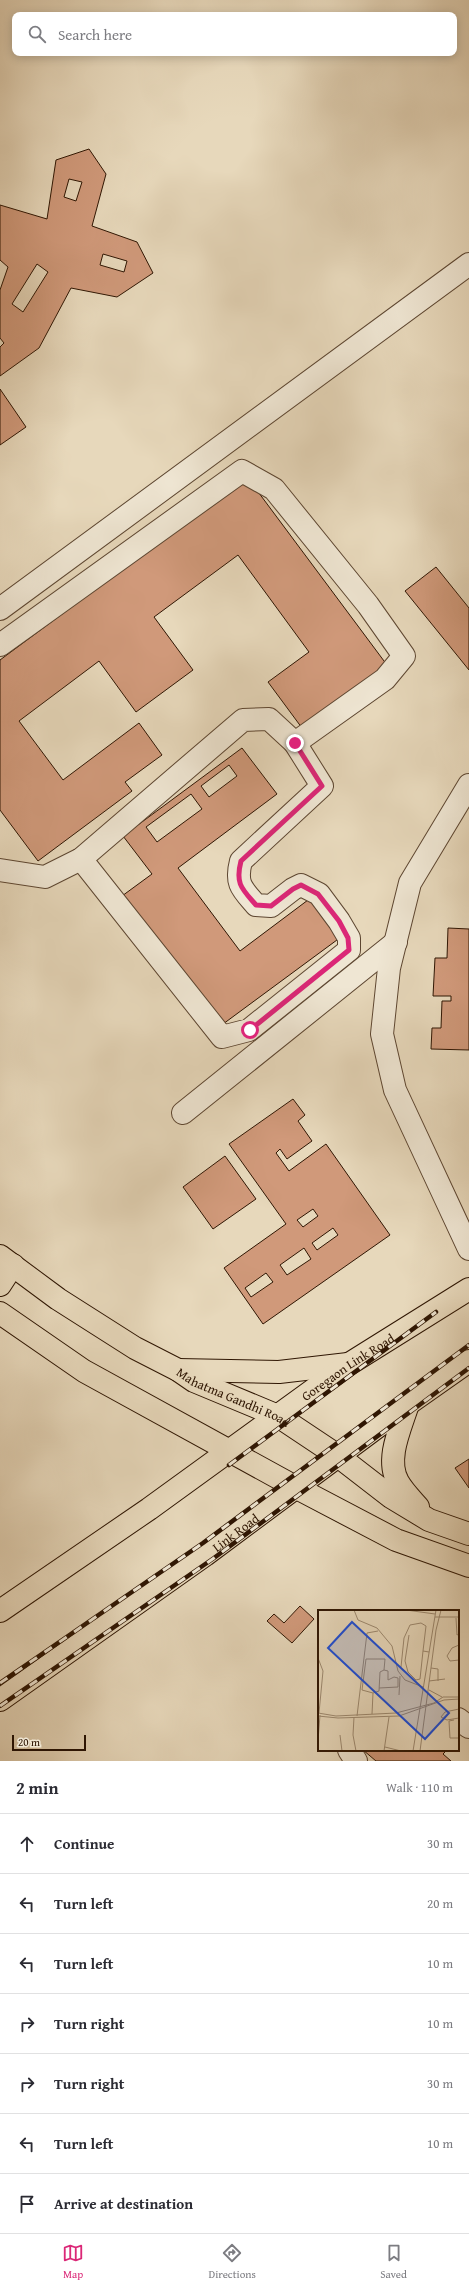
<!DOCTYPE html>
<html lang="en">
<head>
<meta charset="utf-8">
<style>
  body { margin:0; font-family:"Gentium Book Plus",serif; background:#f7f7f7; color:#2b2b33 }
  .scale { position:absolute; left:12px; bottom:10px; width:74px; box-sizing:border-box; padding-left:4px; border:2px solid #2f1603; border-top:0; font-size:11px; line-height:14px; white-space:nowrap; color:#2f1603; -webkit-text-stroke:3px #efe6d3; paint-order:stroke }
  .stop { position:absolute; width:12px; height:12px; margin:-9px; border:3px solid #db2777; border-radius:50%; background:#fff }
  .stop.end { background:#db2777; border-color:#fff; box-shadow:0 1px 4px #0008 }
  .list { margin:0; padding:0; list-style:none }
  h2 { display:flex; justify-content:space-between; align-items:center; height:52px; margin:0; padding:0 16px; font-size:17px }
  h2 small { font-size:13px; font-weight:400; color:#7c7c81 }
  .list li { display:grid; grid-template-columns:26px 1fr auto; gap:12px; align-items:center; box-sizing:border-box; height:60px; padding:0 16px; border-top:1px solid #e1e1e2 }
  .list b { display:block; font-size:15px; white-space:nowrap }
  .list em { font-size:13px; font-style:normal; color:#7c7c81 }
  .icon { flex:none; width:22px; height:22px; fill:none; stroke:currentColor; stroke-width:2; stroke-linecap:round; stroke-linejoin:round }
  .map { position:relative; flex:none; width:469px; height:1761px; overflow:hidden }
  .search { position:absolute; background:#fff; box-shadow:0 2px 10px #0003; left:12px; right:12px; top:12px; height:44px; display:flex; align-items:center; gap:10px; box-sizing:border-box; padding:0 14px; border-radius:8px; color:#7c7c81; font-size:15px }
  .sheet { height:472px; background:#fff }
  nav { display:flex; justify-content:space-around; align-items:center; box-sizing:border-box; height:56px; border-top:1px solid #e1e1e2; background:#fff; font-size:11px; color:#7c7c81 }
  nav a { display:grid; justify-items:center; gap:2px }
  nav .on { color:#db2777 }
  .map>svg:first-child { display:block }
</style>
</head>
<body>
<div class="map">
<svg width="469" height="1761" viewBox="0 0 469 1761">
  <rect width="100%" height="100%" fill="#e7d8bb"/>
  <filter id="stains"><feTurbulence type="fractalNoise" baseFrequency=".005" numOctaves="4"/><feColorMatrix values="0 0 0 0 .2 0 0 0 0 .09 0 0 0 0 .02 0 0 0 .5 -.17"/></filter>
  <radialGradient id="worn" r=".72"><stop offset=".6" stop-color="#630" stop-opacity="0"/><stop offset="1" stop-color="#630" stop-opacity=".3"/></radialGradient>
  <!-- building -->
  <g fill="#d0997a" stroke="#2f1603" fill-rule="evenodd">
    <path d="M89,149l17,25 -14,52 45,16 16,31 -36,24 -46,-9 -32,60 -39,28v-29l4,-4 -4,-5v-48l8,-23 -8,-7v-55l47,14 9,-59zM69,179l13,3 -6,19 -12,-4zM103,254l24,7 -3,11 -24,-7zM37,264l11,8 -25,40 -11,-8z"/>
    <path d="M0,389l26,38 -26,18z"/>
    <path d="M247,477l140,188 -85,63 -34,-46 41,-30 -71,-97 -84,62 39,53 -57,42 -37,-51 -80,60 44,59 76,-57 23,32 -37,27 7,9 -94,70 -38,-51v-150z"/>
    <path d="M436,567l33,41v62l-64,-79z"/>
    <path d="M242,748l35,46 -99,74 62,83 72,-54 29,40 -122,90 -97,-131 30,-22 -29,-38zM229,765l8,11 -28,21 -8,-11zM191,794l11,15 -45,33 -11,-15z"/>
    <path d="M448,928l21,1v121l-38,-1 1,-21h9l1,-27h9v-5h-18l2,-38h12z"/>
    <path d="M293,1099l12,16 -7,6 14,20 -25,18 -7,-10 -4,4 13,18 37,-27 64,91 -127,89 -39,-56 62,-44 -57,-80zM313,1209l5,7 -15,11 -6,-7zM333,1228l5,7 -21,15 -5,-7zM304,1248l7,11 -24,16 -7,-10zM266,1273l7,9 -22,15 -6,-9z"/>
    <path d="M225,1156l31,43 -43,30 -30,-42z"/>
    <path d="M469,1459v29l-14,-20z"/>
    <path d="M300,1606l14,13 -22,24 -25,-22 7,-7 10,9z"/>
    <path d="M363,1750h84l-4,4 8,7h-75z"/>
  </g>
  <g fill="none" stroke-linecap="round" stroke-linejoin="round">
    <defs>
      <g id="minor">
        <path d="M0,609l469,-345"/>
        <path d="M0,645l242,-174 32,18 94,116 36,51 -19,23 -90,64 -26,-24 -26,1 -162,139 -36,18 -45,-7"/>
        <path d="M469,785l-59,98 -21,85 -7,66 13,56 74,159"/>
        <path d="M81,859l141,178 27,-7 100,-80v-12l-10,-17 -20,-27 -18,-9 -8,4 -22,17 -15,-1c-14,-16 -21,-21 -15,-44l81,-75 -27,-43"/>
        <path d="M183,1113l213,-171"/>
        <path d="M458,1719l11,8"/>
        <path d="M349,1750l7,11"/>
      </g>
      <g id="major">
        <path id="s1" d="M0,1256l58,43 77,49 43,22 16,11 84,35 60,40 53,41 38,23 40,14"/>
        <path d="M0,1285l13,-20"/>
        <path d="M0,1313l84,58 213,117 99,52 73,26"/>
        <path d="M178,1370l101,2 69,-8"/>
        <path d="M408,1404c-7,23 -23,55 -10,78 5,9 13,17 20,25"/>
        <path id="s2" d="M0,1611l149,-102 200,-145 120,-75"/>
        <path id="s3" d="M0,1700l205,-145 203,-151 61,-43"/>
      </g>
    </defs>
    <!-- minor casing -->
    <use href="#minor" stroke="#5d4631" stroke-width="24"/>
    <!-- major casing -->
    <use href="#major" stroke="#2f1603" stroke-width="24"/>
    <!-- minor -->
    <use href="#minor" stroke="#efe6d3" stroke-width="22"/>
    <!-- major -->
    <use href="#major" stroke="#e7d8bb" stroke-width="22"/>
    <defs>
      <g id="rail">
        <path d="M229,1465l207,-153"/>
        <path d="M0,1683l203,-140 266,-198"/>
        <path d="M0,1706l214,-148 255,-190"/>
      </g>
    </defs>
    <!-- rail casing -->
    <use href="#rail" stroke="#2f1603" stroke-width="4.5"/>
    <!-- rail -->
    <use href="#rail" stroke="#efe6d3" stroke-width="3" stroke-dasharray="9" stroke-linecap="butt"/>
  </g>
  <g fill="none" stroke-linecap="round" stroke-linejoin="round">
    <!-- route -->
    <path stroke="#db2777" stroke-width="5" d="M250,1030l99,-80 -1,-12 -9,-17 -21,-27 -17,-9 -8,4 -22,17 -15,-1c-14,-16 -21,-21 -15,-44l81,-75 -27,-43"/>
  </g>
  <g text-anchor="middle" stroke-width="3" stroke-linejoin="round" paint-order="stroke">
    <!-- street labels -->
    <g font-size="13" fill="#2f1603" stroke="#efe6d3">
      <text dy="5" stroke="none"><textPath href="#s2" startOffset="425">Goregaon Link Road</textPath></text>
      <text dy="5" stroke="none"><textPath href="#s1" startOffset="274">Mahatma Gandhi Road</textPath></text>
      <text dy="5" stroke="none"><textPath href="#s3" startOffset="289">Link Road</textPath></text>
    </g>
  </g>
  <!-- overview -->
  <g transform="translate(318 1610)">
    <rect width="141" height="141" fill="#e7d8bb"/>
    <path fill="none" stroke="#9d8a71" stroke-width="1" d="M36,0l4,10 19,8 15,18 6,25 7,9 18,7M88,0l29,4M117,7h24M138,8l1,17 2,-1M91,25l-4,26 3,11 8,8 4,-1 3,-28M141,35l-7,3 -5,8 3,5 9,-1M0,48l5,13 -4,42M83,57l3,-29 6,-13 11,-2 5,3 -3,25 6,1M113,58l7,1v12M111,71l16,-2M61,78l19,-1v-9l-4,-1 -6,3v-9l-4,-1M111,80l13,7M81,85l1,-19M141,99l-14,3 -4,5 6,3 12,-2M0,103l18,3 60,-3 38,-10 9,-6h16M54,104l1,-21 -11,-3 4,-31h19l-1,11 -4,2 -1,19 -6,2M0,106l20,2 61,-2 45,-16 15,-1M39,106l10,-83 11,-2M36,107l-1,18 3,16M136,110l-5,1 1,17h9M22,125l2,16M0,131l2,-26M67,137l16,4M66,141l5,-34M95,141l23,-141M102,141l16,-121 5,-20"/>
    <path fill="#1d4ed8" fill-opacity="0.15" stroke="#1d4ed8" stroke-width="2" d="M34,12l97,91 -24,26 -97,-91z"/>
    <rect width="141" height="141" fill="none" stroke="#2f1603" stroke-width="2"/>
  </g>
  <rect width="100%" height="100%" filter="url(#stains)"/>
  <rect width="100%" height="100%" fill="url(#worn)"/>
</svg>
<div class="scale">20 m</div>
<div class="stop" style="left:250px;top:1030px"></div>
<div class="stop end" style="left:295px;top:743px"></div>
<div class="search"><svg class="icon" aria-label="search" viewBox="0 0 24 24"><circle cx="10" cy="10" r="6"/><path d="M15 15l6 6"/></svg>Search here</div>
</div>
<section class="sheet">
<h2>2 min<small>Walk · 110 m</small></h2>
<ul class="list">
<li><svg class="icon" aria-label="ahead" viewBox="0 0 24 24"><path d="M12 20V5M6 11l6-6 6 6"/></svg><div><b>Continue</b></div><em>30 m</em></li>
<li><svg class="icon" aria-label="left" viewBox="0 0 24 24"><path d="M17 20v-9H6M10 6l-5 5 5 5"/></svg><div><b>Turn left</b></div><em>20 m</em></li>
<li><svg class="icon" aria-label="left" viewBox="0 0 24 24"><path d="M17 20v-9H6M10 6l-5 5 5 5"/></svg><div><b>Turn left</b></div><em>10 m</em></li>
<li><svg class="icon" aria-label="right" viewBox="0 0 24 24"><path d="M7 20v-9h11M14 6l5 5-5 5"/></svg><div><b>Turn right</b></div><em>10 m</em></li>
<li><svg class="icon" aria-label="right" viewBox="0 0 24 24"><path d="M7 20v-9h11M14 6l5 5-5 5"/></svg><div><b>Turn right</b></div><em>30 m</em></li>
<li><svg class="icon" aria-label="left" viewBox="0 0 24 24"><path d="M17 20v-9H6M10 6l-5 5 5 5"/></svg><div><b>Turn left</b></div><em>10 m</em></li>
<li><svg class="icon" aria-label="arrive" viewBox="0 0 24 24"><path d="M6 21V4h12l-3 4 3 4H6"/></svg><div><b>Arrive at destination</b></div></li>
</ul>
</section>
<nav>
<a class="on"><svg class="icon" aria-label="map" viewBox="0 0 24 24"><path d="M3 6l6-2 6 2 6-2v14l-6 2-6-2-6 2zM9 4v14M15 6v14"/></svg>Map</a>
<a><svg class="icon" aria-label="directions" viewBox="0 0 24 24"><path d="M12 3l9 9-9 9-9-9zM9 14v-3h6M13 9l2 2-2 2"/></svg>Directions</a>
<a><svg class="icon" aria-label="saved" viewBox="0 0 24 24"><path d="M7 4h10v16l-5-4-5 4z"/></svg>Saved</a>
</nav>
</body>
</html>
